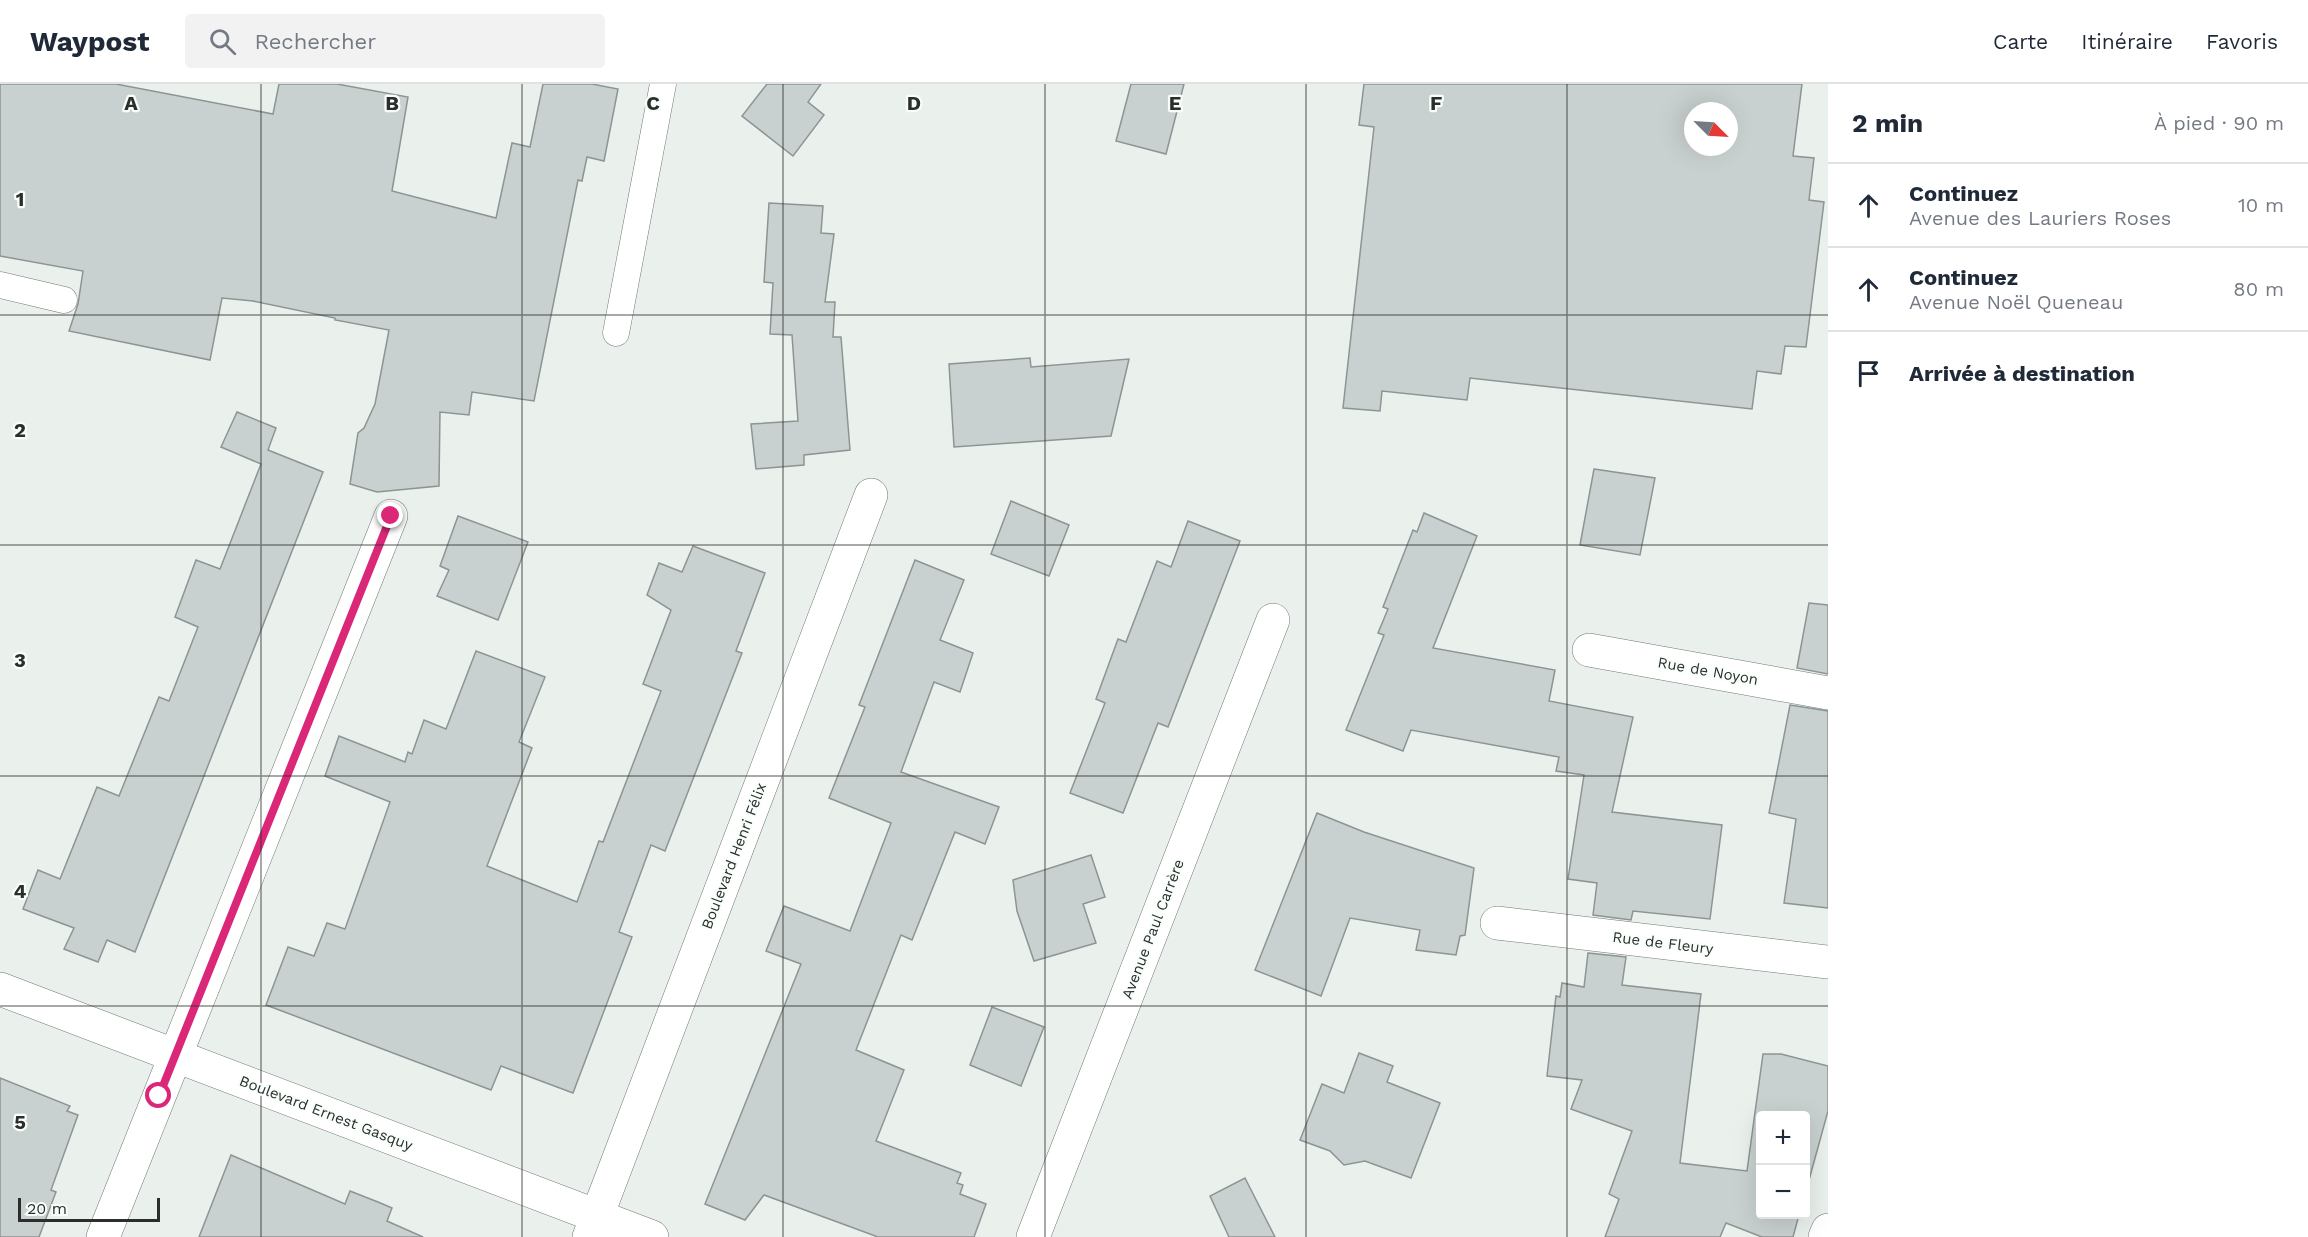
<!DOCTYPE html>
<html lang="fr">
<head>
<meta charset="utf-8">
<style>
  body { margin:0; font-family:"Work Sans",sans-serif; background:#f2f2f3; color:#1f2937 }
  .controls { position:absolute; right:18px; bottom:18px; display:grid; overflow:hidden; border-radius:6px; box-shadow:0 6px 24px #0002 }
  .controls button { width:54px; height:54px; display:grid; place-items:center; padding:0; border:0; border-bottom:2px solid #e0e1e3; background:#fff; color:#1f2937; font:30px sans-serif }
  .compass { position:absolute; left:1684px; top:18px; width:54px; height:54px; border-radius:50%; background:#fff; box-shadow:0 6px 24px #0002; rotate:114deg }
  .scale { position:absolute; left:18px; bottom:15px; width:142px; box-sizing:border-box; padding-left:6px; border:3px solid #2b2e2c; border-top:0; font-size:16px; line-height:21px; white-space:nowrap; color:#2b2e2c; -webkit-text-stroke:4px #f8fefa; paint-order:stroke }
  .stop { position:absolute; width:18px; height:18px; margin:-14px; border:4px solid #db2777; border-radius:50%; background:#fff }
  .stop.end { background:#db2777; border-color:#fff; box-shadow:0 2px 6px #0008 }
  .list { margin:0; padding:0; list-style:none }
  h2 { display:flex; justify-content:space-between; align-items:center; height:78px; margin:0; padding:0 24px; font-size:26px }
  h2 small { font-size:20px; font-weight:400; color:#747a83 }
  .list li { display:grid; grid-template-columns:39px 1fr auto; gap:18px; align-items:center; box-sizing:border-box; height:84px; padding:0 24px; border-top:2px solid #e0e1e3 }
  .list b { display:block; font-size:22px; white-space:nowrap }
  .list p { margin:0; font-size:20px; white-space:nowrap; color:#747a83 }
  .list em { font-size:20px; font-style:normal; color:#747a83 }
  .icon { flex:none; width:33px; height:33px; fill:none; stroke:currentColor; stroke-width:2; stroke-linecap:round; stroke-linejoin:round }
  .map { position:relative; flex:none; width:1828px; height:1153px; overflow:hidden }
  header { display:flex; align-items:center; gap:36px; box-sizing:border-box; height:84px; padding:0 30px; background:#fff; border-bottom:2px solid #e0e1e3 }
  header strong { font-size:28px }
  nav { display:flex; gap:33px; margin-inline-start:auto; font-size:21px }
  .search { width:420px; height:54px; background:#f2f2f3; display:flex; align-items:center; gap:15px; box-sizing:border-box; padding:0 21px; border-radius:6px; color:#747a83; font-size:22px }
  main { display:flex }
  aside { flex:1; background:#fff }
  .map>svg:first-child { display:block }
</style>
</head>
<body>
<header>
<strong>Waypost</strong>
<div class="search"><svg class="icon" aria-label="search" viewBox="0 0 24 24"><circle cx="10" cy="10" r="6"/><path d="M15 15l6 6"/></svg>Rechercher</div>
<nav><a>Carte</a><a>Itinéraire</a><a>Favoris</a></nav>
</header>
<main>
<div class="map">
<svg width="1828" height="1153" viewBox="0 0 1828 1153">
  <rect width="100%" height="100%" fill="#eaf1ed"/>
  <!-- building -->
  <g fill="#c9d1d0" stroke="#8d9493" stroke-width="1.5" fill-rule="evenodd">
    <path d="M0,0h116l157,30 6,-30h58l71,13 -16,94 104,27 16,-75 18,4 13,-63h49l26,5 -14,72 -17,-4 -5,24 -4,-1 -44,221 -62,-9 -3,23 -29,-3 -1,74 -62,6 -27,-8 8,-51 6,-5 11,-24 14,-74 -54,-10v-2l-82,-17 -31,-3 -12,62 -141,-29 9,-27 5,-33 -83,-15z"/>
    <path d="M767,0h54l-13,18 16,13 -31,41 -51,-40z"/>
    <path d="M1131,0h53l-18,70 -50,-13z"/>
    <path d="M1364,0h438l-9,72 21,2 -5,42 15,2 -18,145 -21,-1 -4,28 -24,-3 -5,38 -282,-31 -3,22 -85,-9 -2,20 -37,-3 31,-281 -15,-2zM1693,27h36v36h-36z"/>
    <path d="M769,119l54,3 -2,27 13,1 -9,68h10l-2,35h8l9,113 -46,5v10l-48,4 -5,-45 47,-3 -6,-86 -22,-1 3,-51 -9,-1z"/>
    <path d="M1030,274l1,9 98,-8 -18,77 -157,11 -5,-83z"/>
    <path d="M237,328l39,16 -8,22 55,22 -188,480 -28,-12 -9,22 -34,-13 10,-21 -51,-19 15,-39 22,9 37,-92 22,9 40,-99 10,4 29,-74 -23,-10 21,-57 24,9 41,-105 -40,-17z"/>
    <path d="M1594,385l61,9 -15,77 -60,-10z"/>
    <path d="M1011,417l58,24 -20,51 -58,-22z"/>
    <path d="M1424,429l53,23 -44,112 122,22 -6,31 84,16 -21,95 110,13 -12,94 -77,-8 -2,9 -38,-5 4,-32 -29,-4 16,-104 -28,-4 3,-14 -148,-27 -8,21 -57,-21 38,-95 -6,-2 10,-24 -5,-2 30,-77 4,2z"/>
    <path d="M458,432l70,26 -30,78 -61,-24 12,-26 -9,-4z"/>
    <path d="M1188,437l52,20 -72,186 -10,-4 -35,90 -53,-20 35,-90 -9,-4 22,-60 8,3 31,-81 14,6z"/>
    <path d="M693,462l72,27 -29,78 6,2 -77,198 -14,-6 -32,87 13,5 -59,156 -72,-27 -10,24 -225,-85 22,-58 26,9 13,-33 18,6 45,-127 -65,-26 14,-40 66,26 3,-10 4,2 12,-34 22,9 30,-78 69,26 -26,65 13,6 -45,118 90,36 22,-61 4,1 58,-151 -18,-7 28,-74 -24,-15 12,-32 23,9z"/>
    <path d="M915,476l49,20 -24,60 33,13 -13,39 -26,-10 -33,90 98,35 -14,37 -30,-12 -43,108 -11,-5 -45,115 48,20 -28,71 85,32 -4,10 6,2 -3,9 26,10 -12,33h-96l-114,-42 -19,25 -40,-16 96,-240 -35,-13 18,-45 66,25 41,-108 -62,-25 36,-91 -6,-2z"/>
    <path d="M1809,519l19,2v69l-31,-6z"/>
    <path d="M1790,621l38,6v197l-44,-5 12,-84 -27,-6z"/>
    <path d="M1317,729l47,19 110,36 -9,67 -5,1 -4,19 -40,-5 4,-20 -70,-12 -29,78 -66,-26z"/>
    <path d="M1091,771l14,42 -22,7 13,39 -62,18 -17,-50 -4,-31z"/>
    <path d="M1588,869l38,4 -4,28 79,9 -21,169 67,8 16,-117h18l47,12v45l-22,80v-75h-45v99h38l-6,22h-31l-36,-14 -6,14h-115l14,-38 -10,-5 23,-63 -61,-22 11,-29 -35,-4 9,-80 4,1 2,-14 22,4z"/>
    <path d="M992,923l52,20 -23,59 -51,-21z"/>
    <path d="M1359,969l34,13 -6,16 53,21 -29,75 -46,-17 -21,4 -14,-14 -30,-11 22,-56 22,9z"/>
    <path d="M0,994l70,28 -3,5 11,4 -27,75 5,2 -17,45h-39z"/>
    <path d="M231,1071l114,49 5,-13 28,11 14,6 -5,13 36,16h-224z"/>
    <path d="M1245,1094l30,59h-46l-19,-41z"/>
  </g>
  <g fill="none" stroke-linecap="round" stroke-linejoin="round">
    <defs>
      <g id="service">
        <path d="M0,201l64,15"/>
        <path d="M616,249l47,-249"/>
      </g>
      <g id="minor">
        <path d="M1589,566l239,43"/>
        <path d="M1497,839l331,39"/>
        <path d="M0,905l652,248"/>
        <path d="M103,1153l288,-721"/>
        <path d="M589,1153l282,-742"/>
        <path d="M1033,1153l240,-617"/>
        <path d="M1825,1153l3,-7"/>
      </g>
    </defs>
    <!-- service casing -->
    <use href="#service" stroke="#727874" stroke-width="27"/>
    <!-- minor casing -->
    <use href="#minor" stroke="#727874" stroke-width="34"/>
    <!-- service -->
    <use href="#service" stroke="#fff" stroke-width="26"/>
    <!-- minor -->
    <use href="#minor" stroke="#fff" stroke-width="33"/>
  </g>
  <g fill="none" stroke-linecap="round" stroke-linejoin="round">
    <!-- route -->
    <path stroke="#db2777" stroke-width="8" d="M159,1012l232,-580"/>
  </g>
  <!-- grid -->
  <path fill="none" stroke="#2b2e2c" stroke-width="1.5" stroke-opacity="0.55" d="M261,0v1153M522,0v1153M783,0v1153M1045,0v1153M1306,0v1153M1567,0v1153M0,231h1828M0,461h1828M0,692h1828M0,922h1828"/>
  <g text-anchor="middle" stroke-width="4.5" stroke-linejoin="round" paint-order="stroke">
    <!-- street labels -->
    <g font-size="15" fill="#2b2e2c" stroke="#f8fefa">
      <text transform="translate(1708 587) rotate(10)" y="5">Rue de Noyon</text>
      <text transform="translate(734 772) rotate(-69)" y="5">Boulevard Henri Félix</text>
      <text transform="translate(1153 845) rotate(-69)" y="5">Avenue Paul Carrère</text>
      <text transform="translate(1663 859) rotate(7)" y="5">Rue de Fleury</text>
      <text transform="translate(326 1029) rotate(21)" y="5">Boulevard Ernest Gasquy</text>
    </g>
  </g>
  <g font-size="20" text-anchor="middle" font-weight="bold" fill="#2b2e2c" stroke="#f8fefa" stroke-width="4.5" stroke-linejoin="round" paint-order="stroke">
    <text x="131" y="26">A</text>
    <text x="392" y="26">B</text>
    <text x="653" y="26">C</text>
    <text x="914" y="26">D</text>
    <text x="1175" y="26">E</text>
    <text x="1436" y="26">F</text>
    <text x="20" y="122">1</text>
    <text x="20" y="353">2</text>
    <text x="20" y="583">3</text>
    <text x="20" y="814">4</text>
    <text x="20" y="1045">5</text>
  </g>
</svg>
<div class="controls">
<button>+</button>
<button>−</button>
</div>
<svg class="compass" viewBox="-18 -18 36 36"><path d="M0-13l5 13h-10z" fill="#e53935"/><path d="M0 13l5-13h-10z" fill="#747a83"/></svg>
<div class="scale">20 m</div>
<div class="stop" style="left:159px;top:1012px"></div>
<div class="stop end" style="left:391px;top:432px"></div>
</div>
<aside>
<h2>2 min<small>À pied · 90 m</small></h2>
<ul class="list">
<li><svg class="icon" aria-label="ahead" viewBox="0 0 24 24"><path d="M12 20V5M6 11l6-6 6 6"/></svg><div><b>Continuez</b><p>Avenue des Lauriers Roses</p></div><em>10 m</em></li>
<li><svg class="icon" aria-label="ahead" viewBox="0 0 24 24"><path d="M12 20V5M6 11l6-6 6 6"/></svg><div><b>Continuez</b><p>Avenue Noël Queneau</p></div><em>80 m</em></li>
<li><svg class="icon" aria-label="arrive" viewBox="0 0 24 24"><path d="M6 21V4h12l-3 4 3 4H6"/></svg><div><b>Arrivée à destination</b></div></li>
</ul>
</aside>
</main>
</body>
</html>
